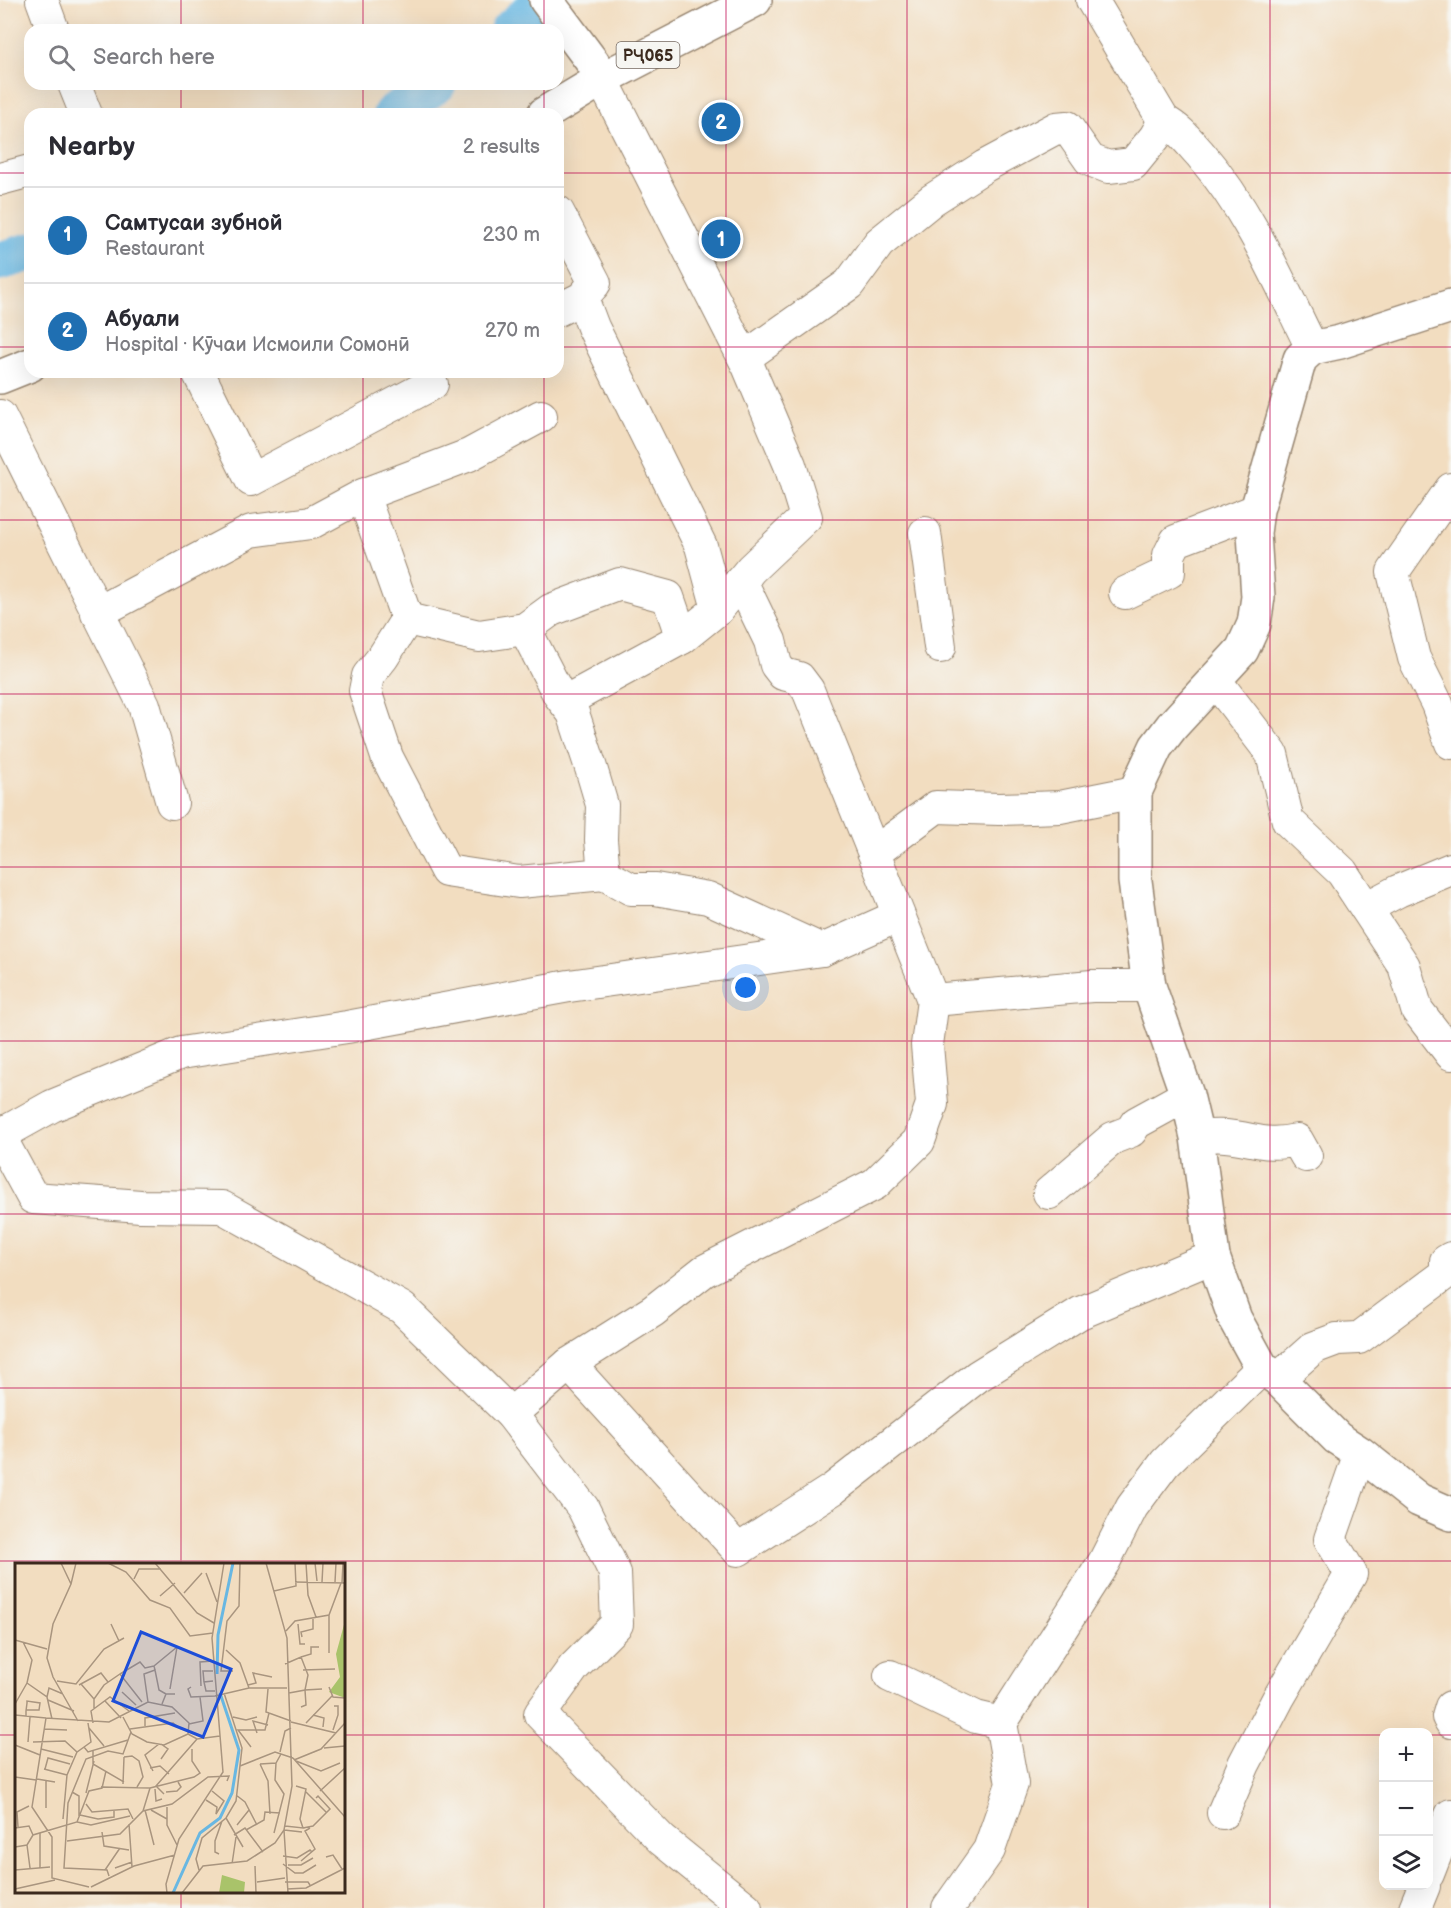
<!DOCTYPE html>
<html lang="en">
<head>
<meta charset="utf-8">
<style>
  body { margin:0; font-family:"Balsamiq Sans",sans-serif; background:#f2f2f3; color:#2b2b33 }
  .controls { position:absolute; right:18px; bottom:18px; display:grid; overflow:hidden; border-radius:12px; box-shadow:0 6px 24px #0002 }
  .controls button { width:54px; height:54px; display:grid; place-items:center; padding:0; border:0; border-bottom:2px solid #e1e1e2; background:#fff; color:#2b2b33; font:30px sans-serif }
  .you { position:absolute; left:746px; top:988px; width:21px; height:21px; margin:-15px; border:4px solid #fff; border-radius:50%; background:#1a73e8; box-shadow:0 0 0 9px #1a73e833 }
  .badge { display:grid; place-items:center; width:39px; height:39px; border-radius:50%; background:#1f6fb2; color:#fff; font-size:20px; font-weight:700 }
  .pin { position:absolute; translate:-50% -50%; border:3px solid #fff; box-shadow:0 2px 6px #0006 }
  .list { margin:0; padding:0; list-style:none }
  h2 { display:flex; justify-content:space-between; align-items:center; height:78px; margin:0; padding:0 24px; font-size:26px }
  h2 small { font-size:20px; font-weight:400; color:#7c7c81 }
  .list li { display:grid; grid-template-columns:39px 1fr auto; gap:18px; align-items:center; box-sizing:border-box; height:96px; padding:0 24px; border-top:2px solid #e1e1e2 }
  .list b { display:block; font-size:22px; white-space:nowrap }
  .list p { margin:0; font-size:20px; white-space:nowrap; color:#7c7c81 }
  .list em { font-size:20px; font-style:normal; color:#7c7c81 }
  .icon { flex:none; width:33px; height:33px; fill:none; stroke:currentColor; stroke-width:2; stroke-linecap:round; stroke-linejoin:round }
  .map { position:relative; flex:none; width:1451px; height:1908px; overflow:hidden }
  .search { position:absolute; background:#fff; box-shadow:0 6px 24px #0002; left:24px; top:24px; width:540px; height:66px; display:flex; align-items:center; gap:15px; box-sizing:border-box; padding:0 21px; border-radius:18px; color:#7c7c81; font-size:22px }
  .panel { position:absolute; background:#fff; box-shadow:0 6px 24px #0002; left:24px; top:108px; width:540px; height:270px; border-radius:18px }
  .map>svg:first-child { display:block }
</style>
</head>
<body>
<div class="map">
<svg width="1451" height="1908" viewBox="0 0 1451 1908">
  <rect width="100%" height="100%" fill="#f6f6f2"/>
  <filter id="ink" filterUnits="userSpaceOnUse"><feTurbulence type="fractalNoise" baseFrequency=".0167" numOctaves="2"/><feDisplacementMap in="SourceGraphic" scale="12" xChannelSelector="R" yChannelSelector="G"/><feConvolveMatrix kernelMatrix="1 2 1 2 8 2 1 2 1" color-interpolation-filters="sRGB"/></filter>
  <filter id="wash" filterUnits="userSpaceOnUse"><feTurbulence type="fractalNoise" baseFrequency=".008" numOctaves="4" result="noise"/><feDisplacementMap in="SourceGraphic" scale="24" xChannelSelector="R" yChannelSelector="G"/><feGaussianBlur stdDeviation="1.35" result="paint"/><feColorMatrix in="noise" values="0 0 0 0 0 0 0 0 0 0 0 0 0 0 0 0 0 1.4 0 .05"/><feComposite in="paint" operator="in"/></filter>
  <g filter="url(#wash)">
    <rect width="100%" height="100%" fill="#f2ddc0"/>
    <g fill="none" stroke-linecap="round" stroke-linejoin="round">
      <!-- river -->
      <g stroke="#68b7e2" stroke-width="39">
        <path d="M509,30l35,-30"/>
        <path d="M392,114l45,-30"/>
        <path d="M0,261l30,-9"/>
      </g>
    </g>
  </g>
  <g filter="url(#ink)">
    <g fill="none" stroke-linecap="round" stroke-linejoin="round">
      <defs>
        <g id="minor">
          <path d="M42,0l11,30"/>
          <path d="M1092,0l72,121"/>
          <path d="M74,84l12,30"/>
          <path d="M0,179l30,-8"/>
          <path d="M558,212l37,71 -13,15 -24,12"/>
          <path d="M582,298l11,29 108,219 17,63"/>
          <path d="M744,358l105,-74 30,-41 53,-43 53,-34 71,-38 11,-1 23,33 18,7 25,-3 22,-27 9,-16c16,8 25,21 37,34 49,57 78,126 111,193"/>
          <path d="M198,372l53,108 181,-96"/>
          <path d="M0,416l144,289 28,98"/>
          <path d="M1451,489l-58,83 21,86 23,46 14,39"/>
          <path d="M363,495l44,124"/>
          <path d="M925,533l15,114"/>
          <path d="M741,581l29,60 6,24 7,9 16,4 9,12 125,310 159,-14h57"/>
          <path d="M1125,593l44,-21v-17l7,-14 81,-31"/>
          <path d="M97,613l154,-82 60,-8 52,-28 106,-40 72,-39"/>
          <path d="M407,619l-24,38 -15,19 -3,15 22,66 59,114 73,11 85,-8"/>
          <path d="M407,619l72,17 46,-7 26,-19 69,-26 48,13 14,41"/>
          <path d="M525,629l34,66 14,18 18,55 11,37 -1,35 3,34 27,15h24l53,9 114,52"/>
          <path d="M1215,680l57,74 16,67 54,51 62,94 13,44 34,44"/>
          <path d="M566,701l116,-63 36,-29 33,-40 55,-52 -16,-52 -42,-99 -146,-287"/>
          <path d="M874,853l62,-46 63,2 61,-2 75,-15"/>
          <path d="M1366,908l32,-17 53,-22"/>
          <path d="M0,1135l52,-29 129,-53 166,-26 222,-41 253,-36 76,-34"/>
          <path d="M0,1137l33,61 108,8 81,1 180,101 109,106 58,-50 169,186 95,-61 145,-113 102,-63 133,-56"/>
          <path d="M1197,1137c9,-1 20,-2 29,-1 30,3 39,11 71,4l9,16"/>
          <path d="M1049,1193l64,-55 18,-7 5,-8 51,-28"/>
          <path d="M569,1364l84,-53 51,-40 171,-87 44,-43 13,-37 -5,-59 6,-45"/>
          <path d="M1278,1379l35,-31 24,-9 22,-1 87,-65v-12l5,-3"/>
          <path d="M511,1414l72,94 32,65 2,51 -43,43 -34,47 122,126 84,68"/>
          <path d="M890,1676l86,41 25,6"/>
          <path d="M1451,1707l-3,10 3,5"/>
          <path d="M1223,1813l21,-49 34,-65 73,-125 -21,-35 30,-86"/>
          <path d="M1428,1874l23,-59"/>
          <path d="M948,1908l41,-58 23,-66 -11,-61 103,-161 28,-55 33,-44 97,-95"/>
          <path d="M1415,1908l9,-22"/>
        </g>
        <g id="major">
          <path d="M546,0l47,63 9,16"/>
          <path d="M544,114l58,-35 153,-79"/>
          <path d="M1451,306l-111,36 -28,6 -12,11 -43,151 -3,23 4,64 -4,27 -12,26 -70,76 -16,21 -21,45v89l14,105 38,109 10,42 16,120 22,62 27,49 16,11 59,59 23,15 59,47 32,14"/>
          <path d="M0,377l30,-12"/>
        </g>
      </defs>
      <!-- minor casing -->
      <use href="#minor" stroke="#96846f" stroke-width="34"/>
      <!-- major casing -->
      <use href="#major" stroke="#96846f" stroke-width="36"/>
      <!-- minor -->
      <use href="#minor" stroke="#fff" stroke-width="32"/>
      <!-- major -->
      <use href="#major" stroke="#fff" stroke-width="33"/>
    </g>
  </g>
  <!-- grid -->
  <path fill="none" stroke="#c2185b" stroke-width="1.5" stroke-opacity="0.55" d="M181,0v30M363,0v30M544,0v30M726,0v1908M907,0v1908M1088,0v1908M1270,0v1908M181,84v30M363,84v30M544,84v30M0,173h30M558,173h893M0,347h30M558,347h893M181,372v1192M363,372v1536M544,372v1536M0,520h1451M0,694h1451M0,867h1451M0,1041h1451M0,1214h1451M0,1388h1451M0,1561h1451M0,1735h16M344,1735h1040M1428,1735h23M181,1892v16"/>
  <g text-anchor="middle" stroke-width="5" stroke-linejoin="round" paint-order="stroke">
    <!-- shield labels -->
    <rect fill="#f6f6f2" stroke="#73675e" stroke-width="1.5" x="616.5" y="42" width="63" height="26" rx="4.5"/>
    <g font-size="16" font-weight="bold" fill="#3b2a1e">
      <text x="648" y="61">РҶ065</text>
    </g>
  </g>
  <!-- overview -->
  <g transform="translate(15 1563)">
    <rect width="330" height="330" fill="#f2ddc0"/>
    <path d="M330,58v77l-16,-6 11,-15 -4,-23zM207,312l23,7 -1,11h-25z" fill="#a9c36a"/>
    <path fill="none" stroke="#68b7e2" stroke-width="3" d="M202,111l1,-39 15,-72M158,330l27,-60 20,-15 12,-25 7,-43 -19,-57"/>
    <path fill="none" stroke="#a9957f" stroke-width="1.5" d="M46,0l10,21M61,0l-5,21 -18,40 -6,34 6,19 25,44M93,0l18,9 24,28 20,8 20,28 23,-3M140,0l42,50 17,10M291,0l2,32 8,22M300,0l2,18M191,10l11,29M119,16l5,-10h22M280,19l50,1M307,19l1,-19M320,19l1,-19M327,20l1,-20M259,28l22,-5 -1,-23M169,30l18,-20M145,33l15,-13M96,61l8,17M283,61l2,20h5M271,68l9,-10 34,-6 12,-32M287,74l-1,-5 12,-3v-11M0,77l32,9M8,79l9,18 -5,23 20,14 5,22M211,87l14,13 9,25M314,90v-38M286,94l10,-3v-7h8M270,101l16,-7 7,18 -3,15 -16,3M140,107l4,20 7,4M288,107l32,-1M218,108h-12l6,-50 12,-15 1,-43M105,111l20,-12 5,6 9,-2M42,118l19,3 28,-35 20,-11M198,118l-9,1 2,9h9M189,119l-1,-11h10M66,121l13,15M64,122l22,-12 7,9M233,122l8,-2 -3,-10 19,4M186,123l-1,-24 13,-1M176,124l-3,2 3,8 24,-1M314,124l4,10 12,1M155,126l7,-42M253,126l-2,23 3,1M107,129l14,13M200,133l34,-8h38M32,134l2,-9 14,6M33,137l26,11M90,138l16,17M133,139l-4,-28 11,-4 -1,-4 23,-19M0,141l12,-21M147,141l4,-10h9M286,144l5,-2 -1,-15 17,-1M79,145v-9l10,-14 16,-11 22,28M0,152l31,3M298,152l11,3 -1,9M11,153v-5l1,-8v-2l13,2 -1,7h-13M108,154l9,17 15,8 17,3 24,-11M218,154l13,3 11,-3M276,159l45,11M78,160l-2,-12 19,-14 19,14M291,160l26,-27M174,161l14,-3 -3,-24M130,163v-8l30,-5M74,165l15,18M29,166l23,1M115,166l43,-6 8,6M318,167l5,-15v-9h-4M242,170l-4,-12 15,4M13,179l2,-25M18,179l32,-1 12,11 14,-10 -3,-19M0,182l25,10M69,184l4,5 40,-12M236,184l-13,-17h27l4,-17 22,8M309,185l21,-2M26,186l32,8M78,188v13l31,18M265,189l5,-21 6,-3M109,194l8,-1 7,5 4,16 -6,10M278,195l52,59M146,196l7,-10 -7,-5M279,197l27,-11 24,-26M281,198l25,10 19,-8M245,201l8,17 2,33M245,201l16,-1 5,-9M225,203l35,-14 18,6M135,205l10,-2 9,8M29,206l23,6M30,206l3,-11 22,6M138,208l-8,-16 14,-11M0,214l21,3M22,216l18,3M108,221l1,-27M86,224l49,1 44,-11 6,-4 -8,-12v-12M140,226l1,12 6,-2M305,228l25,-23M57,229l7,4v20M151,229l11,-1 4,-4 -3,-5M291,229l20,20M71,230l8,-32M149,231l-8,-8 41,-47M221,232l9,7 12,23M191,237l11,7 -1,7 8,-13 -12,-10M71,241l6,8 36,-3 5,10M152,244v18l10,20M31,245v-27M130,247l9,35M136,247l16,9M128,248l7,-23M65,252l18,4 16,-2v-6M211,255l17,29M48,256l4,-44 10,-23M62,259l14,3 39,-9M114,261l3,43M222,262l12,-15M270,263l18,2 -3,-9 6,-30 -10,-3M3,264l-1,-15 12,-6M0,265l14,-2 4,9M288,265l10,-2 17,-17 -12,-13 -2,2M231,267l18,-10 1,-8 15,1M269,267l4,63M269,267l18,2M87,269l2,14 25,4M25,270v35M259,270l10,-39 -9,-14 1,-17M219,272l11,-7 18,24M52,278l53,-7 23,-23 29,-7 36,-27 21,-1 -2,5M12,282l3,23M0,284l12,-2 6,-10 44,-13 12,-31 13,-3 4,-17M204,291l-4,-2v-11l7,-20M268,293l14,2 13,-8 2,2M311,294l7,-2 9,14M286,298l14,-12 -10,-18 5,-3M217,301l4,-27M268,301l12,9h8l13,-8M273,302h13l12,-7M240,303l1,27M100,305l17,-6M0,307l35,-3M90,307l15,-22M184,307l-3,-11 6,-21 24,-20 10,-17 6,-53 -18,-55M94,313l-2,-6 -43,-2 4,-65 18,-44 22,-8 15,3 8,-22M242,319l28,-4M270,319h23l2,3M74,324l-37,-9v-41l-20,-30 14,-89 63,4 39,-20 24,5 17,16 -1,11 9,5 23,-3M76,324l43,-21 41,-11M0,326l40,-9M272,326l19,-1 39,-20M152,330l-1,-9 13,-45 44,-67 -11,-134 12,-75M167,330l21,-27 44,-5 28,-18 9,-13 8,-44 -5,-148 -21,-75"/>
    <path fill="#1d4ed8" fill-opacity="0.15" stroke="#1d4ed8" stroke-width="3" d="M126,69l90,37 -28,68 -90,-36z"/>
    <rect width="330" height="330" fill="none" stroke="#3b2a1e" stroke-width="3"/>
  </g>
</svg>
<div class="controls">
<button>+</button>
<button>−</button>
<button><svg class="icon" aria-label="layers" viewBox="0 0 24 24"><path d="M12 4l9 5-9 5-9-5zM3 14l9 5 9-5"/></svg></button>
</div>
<div class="you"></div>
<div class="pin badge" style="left:721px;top:239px">1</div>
<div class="pin badge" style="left:721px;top:122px">2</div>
<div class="search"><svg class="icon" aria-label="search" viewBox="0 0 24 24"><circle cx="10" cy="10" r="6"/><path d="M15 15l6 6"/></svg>Search here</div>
<section class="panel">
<h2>Nearby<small>2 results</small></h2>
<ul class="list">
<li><span class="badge">1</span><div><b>Самтусаи зубной</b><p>Restaurant</p></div><em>230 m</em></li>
<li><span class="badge">2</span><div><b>Абуали</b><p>Hospital · Кӯчаи Исмоили Сомонӣ</p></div><em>270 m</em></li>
</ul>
</section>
</div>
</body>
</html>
